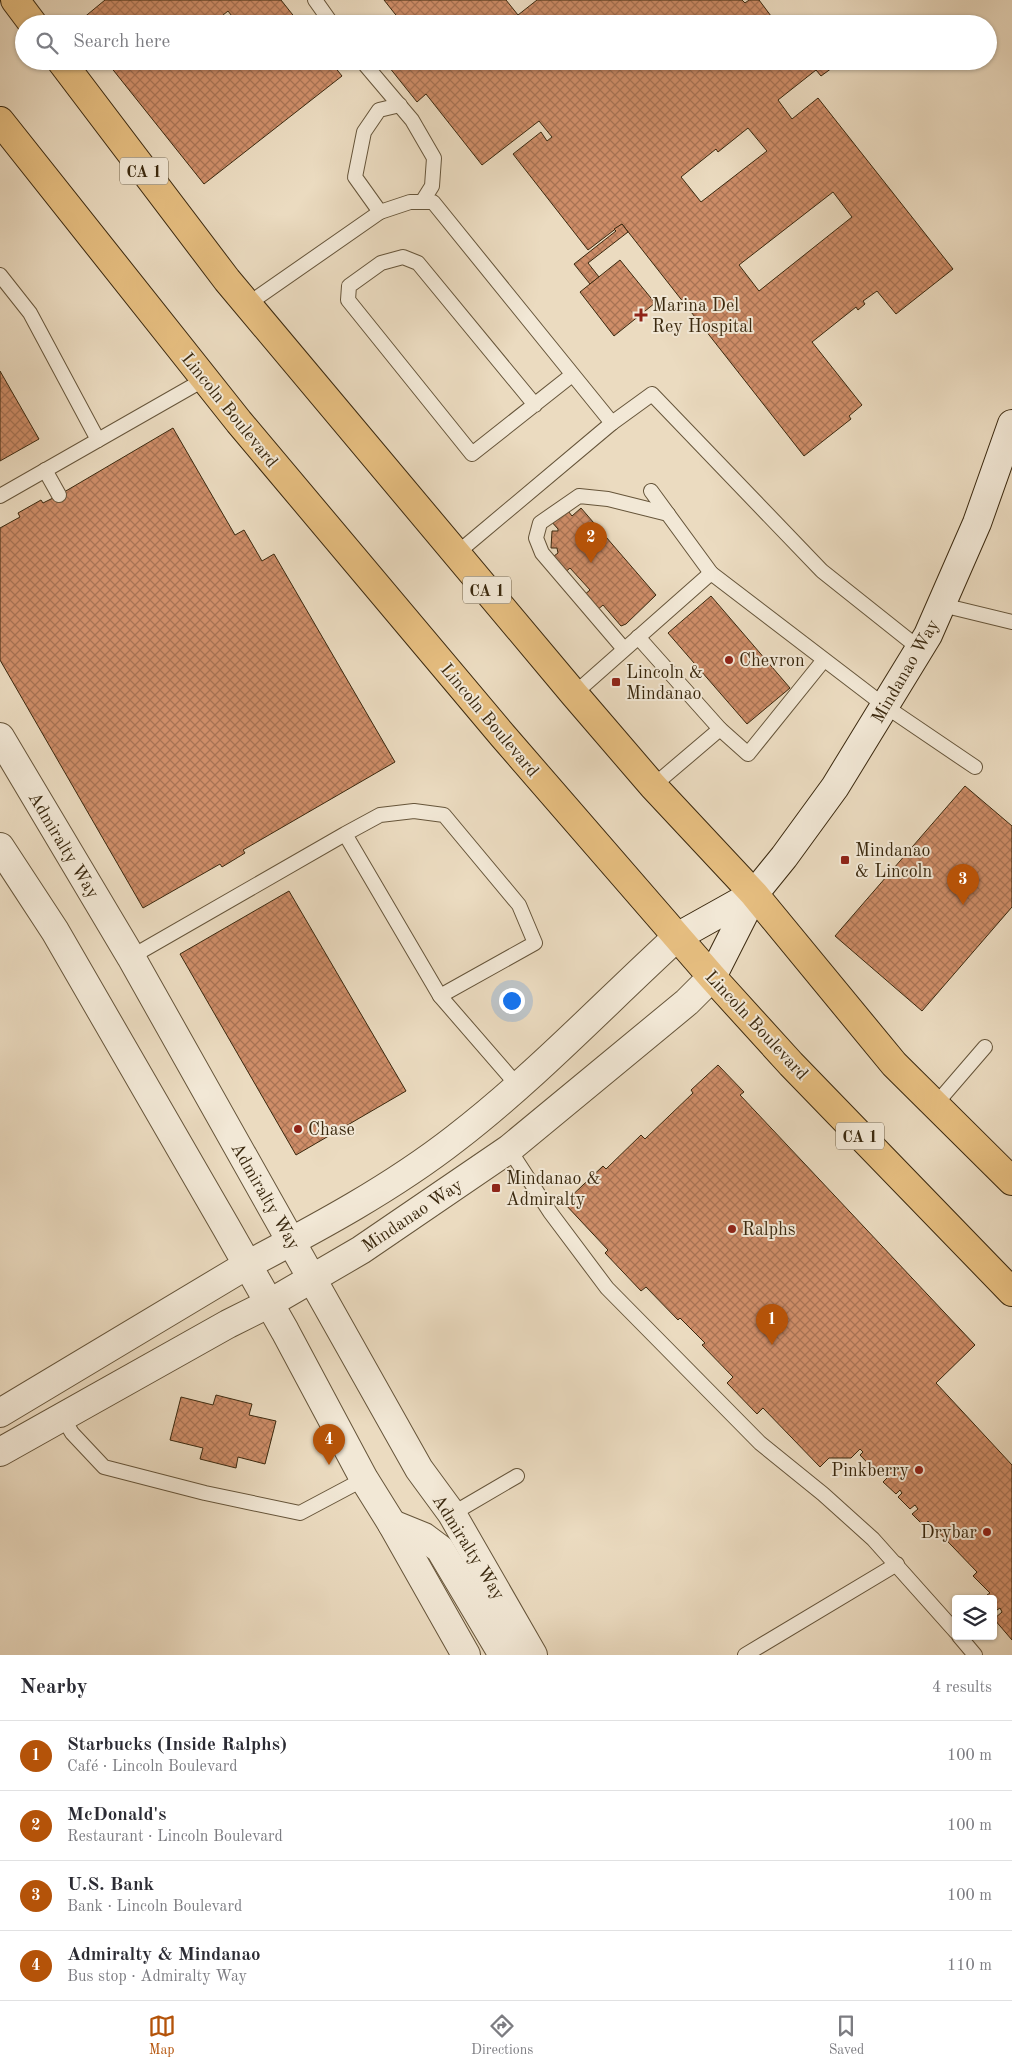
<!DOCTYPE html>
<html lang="en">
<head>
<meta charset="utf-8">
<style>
  body { margin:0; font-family:"Old Standard TT",serif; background:#f2f2f3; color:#2b2b33 }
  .controls { position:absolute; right:15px; bottom:15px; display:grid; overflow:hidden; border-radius:5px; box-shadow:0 1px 4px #0004 }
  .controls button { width:45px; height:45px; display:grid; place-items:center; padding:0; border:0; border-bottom:1px solid #e1e1e2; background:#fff; color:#2b2b33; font:25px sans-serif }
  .you { position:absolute; left:511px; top:1000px; width:18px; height:18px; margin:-12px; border:4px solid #fff; border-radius:50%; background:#1a73e8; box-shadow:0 0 0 8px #1a73e833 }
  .badge { display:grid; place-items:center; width:32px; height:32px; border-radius:50%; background:#b45309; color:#fff; font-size:16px; font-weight:700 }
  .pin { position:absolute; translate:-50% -41px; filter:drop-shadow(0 1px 2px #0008) }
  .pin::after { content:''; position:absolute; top:26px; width:18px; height:15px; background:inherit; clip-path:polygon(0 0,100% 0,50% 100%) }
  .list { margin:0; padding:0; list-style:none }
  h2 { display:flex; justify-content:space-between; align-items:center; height:65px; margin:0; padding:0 20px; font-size:21px }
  h2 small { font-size:16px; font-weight:400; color:#7c7c81 }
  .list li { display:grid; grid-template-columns:32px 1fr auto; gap:15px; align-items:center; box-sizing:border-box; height:70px; padding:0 20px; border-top:1px solid #e1e1e2 }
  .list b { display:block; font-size:19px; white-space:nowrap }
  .list p { margin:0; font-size:16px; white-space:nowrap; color:#7c7c81 }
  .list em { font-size:16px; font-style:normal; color:#7c7c81 }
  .icon { flex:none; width:28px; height:28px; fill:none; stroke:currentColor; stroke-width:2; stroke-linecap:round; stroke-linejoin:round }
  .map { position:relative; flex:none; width:1012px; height:1655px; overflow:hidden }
  .search { position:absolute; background:#fff; box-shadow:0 1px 4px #0004; left:15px; right:15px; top:15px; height:55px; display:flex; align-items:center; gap:12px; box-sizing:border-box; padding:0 18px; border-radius:28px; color:#7c7c81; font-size:19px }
  .sheet { height:345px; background:#fff }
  nav { display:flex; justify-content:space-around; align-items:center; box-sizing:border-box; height:70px; border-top:1px solid #e1e1e2; background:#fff; font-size:14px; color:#7c7c81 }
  nav a { display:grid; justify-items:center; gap:2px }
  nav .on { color:#b45309 }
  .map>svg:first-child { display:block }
</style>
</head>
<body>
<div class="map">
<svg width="1012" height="1655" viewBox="0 0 1012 1655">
  <defs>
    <pattern id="building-cross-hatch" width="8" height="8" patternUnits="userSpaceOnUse" patternTransform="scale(1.25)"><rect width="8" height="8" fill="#ce8d68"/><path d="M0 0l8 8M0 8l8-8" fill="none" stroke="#a87354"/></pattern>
  </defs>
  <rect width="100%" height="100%" fill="#ebdbc0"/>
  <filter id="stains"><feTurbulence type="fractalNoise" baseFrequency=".004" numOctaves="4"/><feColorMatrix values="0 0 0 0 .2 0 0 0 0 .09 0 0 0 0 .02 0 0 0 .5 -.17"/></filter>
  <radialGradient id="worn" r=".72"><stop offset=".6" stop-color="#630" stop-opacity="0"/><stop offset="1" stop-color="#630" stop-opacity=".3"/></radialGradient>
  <!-- building -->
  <g fill="url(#building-cross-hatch)" stroke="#3a280e" fill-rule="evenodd">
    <path d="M105,0h176l19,24h-62l-10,-13 -16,13h-136z"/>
    <path d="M384,0h122l12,15 19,-15h205l3,3 4,-3h10l18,24h-374z"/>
    <path d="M106,61h115l1,2 2,-2h106l12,15 -138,108z"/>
    <path d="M396,61h431l5,7 -11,8 -5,-6 -38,30 14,19 26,-21 135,171 -57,45 -19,-23 -14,10 2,3 -7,6 -2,-3 -44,35 50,63 -13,11 2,3 -47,37 -182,-232 -34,26 -75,-96 28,-22 6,9 5,-4 -13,-16 -57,44 -56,-71 -9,8 -28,-35zM748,128l19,23 -66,51 -20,-25 35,-28 2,3zM833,192l19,25 -93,74 -20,-26z"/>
    <path d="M622,224l6,8 -40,31 11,14 -9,7 -16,-20 42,-33 -2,-2z"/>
    <path d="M620,260l35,43 -41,33 -34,-44z"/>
    <path d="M0,371l39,68 -39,22z"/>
    <path d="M173,428l62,107 9,-5 18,31 12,-7 121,208 -152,88 2,3 -23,14 -2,-3 -77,44 -143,-248v-132l20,-11 -2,-4 23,-13 2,3 16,-8z"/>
    <path d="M565,507l7,9 9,-8 75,87 -30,29 -5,2 -18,-21 -7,6 -13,-15 7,-6 -20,-22 -7,6 -13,-15 8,-6 -1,-5h-6l1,-17h6v-2l-8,-9z"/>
    <path d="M711,596l79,92 -43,36 -79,-91z"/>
    <path d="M965,786l47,40v81l-90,104 -87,-75z"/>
    <path d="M289,891l117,200 -110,64 -116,-201z"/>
    <path d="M718,1065l26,27 -4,3 235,250 -39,38 76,82v175l-18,-21 8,-7 -2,-4 -3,2 -4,-6v-5h-4l-2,-4 3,-2 -17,-17 4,-4 -49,-51 -4,5 -12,-12 6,-5 -3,-4 -5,4 -12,-12 4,-4 -2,-3 -4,4 -13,-12 5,-5 -5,-5 -3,4 -20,-21 3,-3 -3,-3 -9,9h-22l-9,9 -57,-59 -6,6 -30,-31 6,-6 -31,-32 3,-2 -25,-25 -2,2 -32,-33 -5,4 -36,-38 3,-3 -44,-47 39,-37 3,3 35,-34 4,4 48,-46 -2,-3z"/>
    <path d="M216,1395l36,9 -3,11 27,6 -11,43 -27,-7 -2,11 -36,-9 3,-11 -33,-8 11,-43 32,8z"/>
  </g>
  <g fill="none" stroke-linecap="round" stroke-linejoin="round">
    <defs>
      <g id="service">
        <path d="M315,0l17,24"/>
        <path d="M362,61l50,59 22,38 -2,28 -10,16"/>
        <path d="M380,212l-25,-35 9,-45 15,-22 21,-5"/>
        <path d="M0,275l30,38 68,127"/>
        <path d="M248,304l132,-92 30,-10h23l179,221"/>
        <path d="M535,405l-117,-142 -15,-6 -22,6 -32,23 -1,14 124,154 100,-79"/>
        <path d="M45,470l14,25"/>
        <path d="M651,491l60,82"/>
        <path d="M0,496l205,-117"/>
        <path d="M456,554l156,-131 40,-29 170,177 98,78"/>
        <path d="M942,605l70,17"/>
        <path d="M638,637l82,92"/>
        <path d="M624,649l-82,-96 -6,-15 4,-15 39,-27 29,3 60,15"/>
        <path d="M574,694l137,-121 174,133 90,61"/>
        <path d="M653,786l67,-57 28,25 75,-93"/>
        <path d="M131,957l214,-123 35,-19 34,-4 30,4 75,90 16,38 -95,53 -95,-162"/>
        <path d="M440,996l78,90"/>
        <path d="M935,1105l50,-58"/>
        <path d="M509,1149l41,63 57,76 153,155 63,51 50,45 83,93"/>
        <path d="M62,1416l10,17 32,34 101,26 95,20 64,-34"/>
        <path d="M452,1514l65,-38"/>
        <path d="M959,1636l16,19"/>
        <path d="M745,1655l152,-91"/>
      </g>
      <g id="minor">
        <path d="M0,1413l247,-148"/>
        <path d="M0,1452l228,-128 42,-21"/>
      </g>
      <g id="tertiary">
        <path d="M0,737l131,220 288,512 33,45 81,141"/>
        <path d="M0,847l55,84 171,296 59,104 79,148 28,45 74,131"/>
        <path d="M247,1265c72,-38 145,-77 209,-127 79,-61 148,-134 221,-201"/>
        <path d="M270,1303l91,-53 148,-101 178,-147 25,-25"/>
        <path d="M392,1524l32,13 16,12 63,106"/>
      </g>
      <g id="secondary">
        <path d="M677,937l77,-43"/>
        <path d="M712,977l42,-83 30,-37 51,-70 93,-152 49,-112 35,-99"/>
      </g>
      <g id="trunk">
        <path d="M15,0l18,24"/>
        <path d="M61,61l166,219 347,414 79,92 101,108 140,170 118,117"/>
        <path d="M0,121l239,301 264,314 209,241 79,87 221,228"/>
      </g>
    </defs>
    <!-- service casing -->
    <use href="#service" stroke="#66553a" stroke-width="16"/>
    <!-- minor casing -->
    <use href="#minor" stroke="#66553a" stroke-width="30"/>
    <!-- tertiary casing -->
    <use href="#tertiary" stroke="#66553a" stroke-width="30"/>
    <!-- secondary casing -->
    <use href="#secondary" stroke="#3a280e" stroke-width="30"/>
    <!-- trunk casing -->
    <use href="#trunk" stroke="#3a280e" stroke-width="30"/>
    <!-- service -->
    <use href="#service" stroke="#f2e8d6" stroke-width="14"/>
    <!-- minor -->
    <use href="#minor" stroke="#f2e8d6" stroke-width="28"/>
    <!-- tertiary -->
    <use href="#tertiary" stroke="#f2e8d6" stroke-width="28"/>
    <!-- secondary -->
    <use href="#secondary" stroke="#f2e8d6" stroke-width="28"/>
    <!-- trunk -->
    <use href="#trunk" stroke="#e6be80" stroke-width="28"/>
  </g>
  <!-- markers -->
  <g fill="#8f2418" stroke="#f2e8d6" stroke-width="2">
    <path d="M638.5 307.5h5v5h5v5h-5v5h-5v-5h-5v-5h5z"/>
    <circle cx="729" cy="660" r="5"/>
    <rect x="611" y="677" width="10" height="10" rx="2.5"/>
    <rect x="840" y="855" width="10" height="10" rx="2.5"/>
    <circle cx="298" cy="1129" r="5"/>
    <rect x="491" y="1183" width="10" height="10" rx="2.5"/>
    <circle cx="732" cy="1229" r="5"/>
    <circle cx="919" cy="1470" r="5"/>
    <circle cx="987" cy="1532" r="5"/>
  </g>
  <g text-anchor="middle" stroke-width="4" stroke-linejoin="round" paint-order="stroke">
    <!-- shield labels -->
    <g fill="#f2e8d6" stroke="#71624a" stroke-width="1">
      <rect x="120" y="157.5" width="48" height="27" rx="4"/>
      <rect x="463" y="576.5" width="48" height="27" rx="4"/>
      <rect x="836" y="1122.5" width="48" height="27" rx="4"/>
    </g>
    <g font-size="16" font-weight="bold" fill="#3a280e">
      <text x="144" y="177">CA 1</text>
      <text x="487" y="596">CA 1</text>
      <text x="860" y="1142">CA 1</text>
    </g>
    <!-- poi labels -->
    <g font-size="18" fill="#3a280e" stroke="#f2e8d6" text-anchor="start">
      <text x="652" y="311">Marina Del<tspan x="652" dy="21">Rey Hospital</tspan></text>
      <text x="739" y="666">Chevron</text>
      <text x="626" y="678">Lincoln &amp;<tspan x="626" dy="21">Mindanao</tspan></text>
      <text x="855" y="856">Mindanao<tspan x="855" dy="21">&amp; Lincoln</tspan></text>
      <text x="308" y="1135">Chase</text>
      <text x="506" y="1184">Mindanao &amp;<tspan x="506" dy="21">Admiralty</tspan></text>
      <text x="742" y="1235">Ralphs</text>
      <text x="909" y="1476" text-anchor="end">Pinkberry</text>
      <text x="977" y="1538" text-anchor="end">Drybar</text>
    </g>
    <!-- street labels -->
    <g font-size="18" fill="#3a280e" stroke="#f2e8d6">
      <text transform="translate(230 410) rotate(51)" y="6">Lincoln Boulevard</text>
      <text transform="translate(905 671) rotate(-60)" y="6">Mindanao Way</text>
      <text transform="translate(490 720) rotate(50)" y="6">Lincoln Boulevard</text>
      <text transform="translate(64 845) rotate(59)" y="6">Admiralty Way</text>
      <text transform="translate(757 1025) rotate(47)" y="6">Lincoln Boulevard</text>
      <text transform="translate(266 1196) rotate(60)" y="6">Admiralty Way</text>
      <text transform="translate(412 1215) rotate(-34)" y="6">Mindanao Way</text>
      <text transform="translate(469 1547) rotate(58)" y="6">Admiralty Way</text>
    </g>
  </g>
  <rect width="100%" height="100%" filter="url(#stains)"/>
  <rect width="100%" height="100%" fill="url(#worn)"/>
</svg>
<div class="controls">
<button><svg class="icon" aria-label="layers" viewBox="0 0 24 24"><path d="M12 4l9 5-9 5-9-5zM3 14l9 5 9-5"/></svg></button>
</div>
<div class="you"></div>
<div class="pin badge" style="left:772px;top:1345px">1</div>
<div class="pin badge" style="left:591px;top:563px">2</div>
<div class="pin badge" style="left:963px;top:905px">3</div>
<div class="pin badge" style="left:329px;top:1465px">4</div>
<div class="search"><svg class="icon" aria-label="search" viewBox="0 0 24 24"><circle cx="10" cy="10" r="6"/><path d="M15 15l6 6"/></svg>Search here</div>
</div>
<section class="sheet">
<h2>Nearby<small>4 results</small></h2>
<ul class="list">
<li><span class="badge">1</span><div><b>Starbucks (Inside Ralphs)</b><p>Café · Lincoln Boulevard</p></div><em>100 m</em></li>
<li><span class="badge">2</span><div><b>McDonald's</b><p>Restaurant · Lincoln Boulevard</p></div><em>100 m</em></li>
<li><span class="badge">3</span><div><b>U.S. Bank</b><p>Bank · Lincoln Boulevard</p></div><em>100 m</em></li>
<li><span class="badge">4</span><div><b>Admiralty &amp; Mindanao</b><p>Bus stop · Admiralty Way</p></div><em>110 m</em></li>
</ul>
</section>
<nav>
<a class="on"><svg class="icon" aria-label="map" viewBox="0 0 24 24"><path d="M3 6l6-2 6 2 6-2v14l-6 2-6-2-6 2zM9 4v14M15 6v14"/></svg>Map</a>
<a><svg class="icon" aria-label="directions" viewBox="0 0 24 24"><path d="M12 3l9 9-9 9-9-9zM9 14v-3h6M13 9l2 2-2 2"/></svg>Directions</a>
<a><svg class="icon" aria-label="saved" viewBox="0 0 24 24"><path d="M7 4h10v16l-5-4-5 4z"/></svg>Saved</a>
</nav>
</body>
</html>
